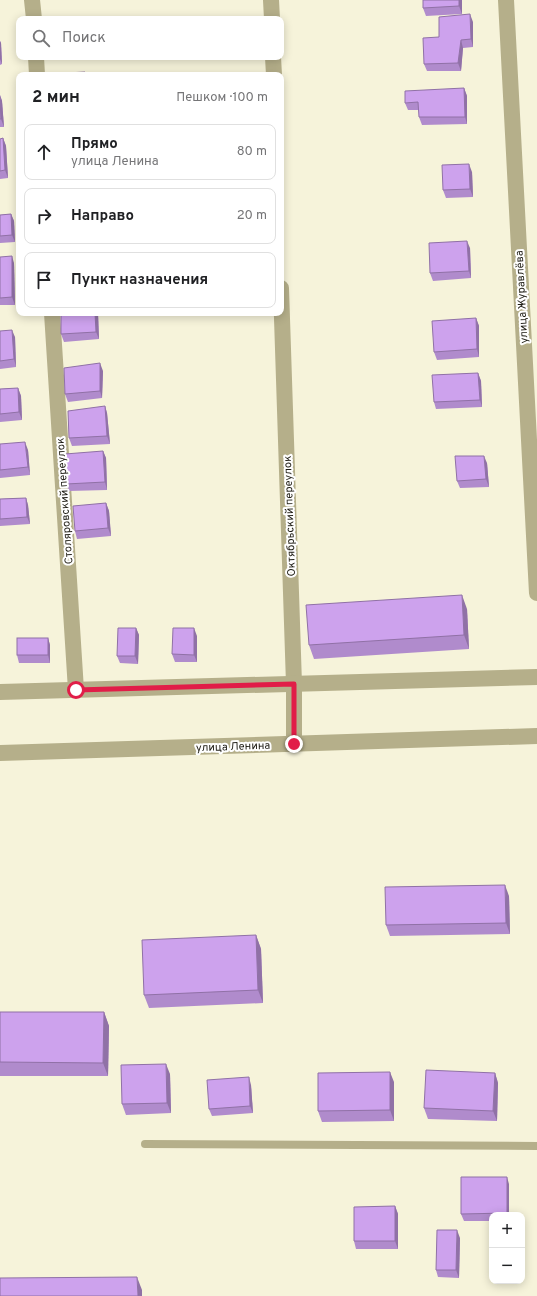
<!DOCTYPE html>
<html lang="ru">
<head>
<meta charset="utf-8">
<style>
  body { margin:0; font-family:Overpass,sans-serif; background:#f2f2f2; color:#202124 }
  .controls { position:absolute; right:12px; bottom:12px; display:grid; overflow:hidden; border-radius:8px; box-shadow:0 2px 10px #0003 }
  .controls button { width:36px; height:36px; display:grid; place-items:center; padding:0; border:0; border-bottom:1px solid #e0e0e0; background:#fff; color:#202124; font:20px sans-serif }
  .stop { position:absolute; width:12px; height:12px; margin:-9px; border:3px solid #e11d48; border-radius:50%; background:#fff }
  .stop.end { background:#e11d48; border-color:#fff; box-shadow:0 1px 4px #0008 }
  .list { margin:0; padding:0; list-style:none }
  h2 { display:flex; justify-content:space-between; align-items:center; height:52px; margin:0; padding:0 16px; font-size:17px }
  h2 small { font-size:13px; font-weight:400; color:#757577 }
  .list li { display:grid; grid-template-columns:26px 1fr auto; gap:12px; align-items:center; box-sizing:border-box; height:56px; margin:0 8px 8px; padding:0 8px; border:1px solid #e0e0e0; border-radius:8px }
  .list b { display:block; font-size:15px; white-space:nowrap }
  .list p { margin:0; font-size:13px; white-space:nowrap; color:#757577 }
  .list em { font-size:13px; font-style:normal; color:#757577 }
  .icon { flex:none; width:22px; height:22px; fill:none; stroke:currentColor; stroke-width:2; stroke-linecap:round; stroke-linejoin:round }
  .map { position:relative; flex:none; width:537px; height:1296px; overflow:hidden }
  .search { position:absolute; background:#fff; box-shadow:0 2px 10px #0003; left:16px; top:16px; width:268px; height:44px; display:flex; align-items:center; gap:10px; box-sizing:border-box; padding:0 14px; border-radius:8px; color:#757577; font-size:15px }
  .panel { position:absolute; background:#fff; box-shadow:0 2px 10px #0003; left:16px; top:72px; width:268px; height:244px; border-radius:8px }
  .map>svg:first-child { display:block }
</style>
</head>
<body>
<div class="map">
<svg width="537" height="1296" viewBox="0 0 537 1296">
  <rect width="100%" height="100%" fill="#f6f3da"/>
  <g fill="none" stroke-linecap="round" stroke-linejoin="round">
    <!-- lane -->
    <path stroke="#b5af8a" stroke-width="8" d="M145,1144l392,2"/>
    <!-- street -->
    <g stroke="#b5af8a" stroke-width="16">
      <path d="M32,0l2,19"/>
      <path d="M271,0l1,19"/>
      <path d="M506,0l31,593"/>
      <path d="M36,57l1,18"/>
      <path d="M273,57l1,18"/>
      <path d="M281,288l13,396v60"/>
      <path d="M52,313l24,377"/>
      <path d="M0,692l537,-15"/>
      <path d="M0,753l537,-17"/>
    </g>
  </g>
  <!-- wall -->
  <g fill="#b08bcc">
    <path d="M423,0h39v14l-36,2 -3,-8z"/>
    <path d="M473,22v25l-10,1 -2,23h-34l-3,-7 15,-27z"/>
    <path d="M0,41l1,2 1,21 -2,1z"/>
    <path d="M464,88l3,8v28l-45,1 -3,-8v-7h-11l-3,-7z"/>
    <path d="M0,95l2,6 2,26h-4z"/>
    <path d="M3,138l3,8 2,32 -8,1v-40z"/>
    <path d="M472,172l1,25 -27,1 -3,-8z"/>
    <path d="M11,214l3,7 1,21 -15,1v-28z"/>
    <path d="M470,248l1,30 -38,3 -3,-8z"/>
    <path d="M0,257l14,6 1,42h-15z"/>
    <path d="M61,313h37l1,26 -35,3 -3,-8z"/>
    <path d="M476,318l3,8v31l-42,3 -3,-8z"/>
    <path d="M0,331l15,6 1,30 -16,2z"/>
    <path d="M103,371l-1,27 -34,4 -3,-8z"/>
    <path d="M478,373l3,8 1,26 -46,2 -2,-7z"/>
    <path d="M18,388l3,8 1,24 -22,2v-33z"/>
    <path d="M105,406l2,7 3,31 -38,2 -3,-8z"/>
    <path d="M0,444l28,6 2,25 -30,3z"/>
    <path d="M103,451l3,7 1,32 -38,1 -3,-7z"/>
    <path d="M487,463l2,24 -29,1 -3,-7z"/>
    <path d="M26,498l2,7 2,19 -30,2v-27z"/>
    <path d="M106,503l3,8 2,25 -34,3 -2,-8z"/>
    <path d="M467,609l2,40 -155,10 -5,-14z"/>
    <path d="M136,628l3,7 -1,29 -18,-1 -3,-7z"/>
    <path d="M197,636v26h-22l-3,-8z"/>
    <path d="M48,638l2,7v18h-31l-2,-8z"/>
    <path d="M509,896l1,38 -120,2 -4,-11z"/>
    <path d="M256,935l5,14 2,54 -114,5 -5,-13z"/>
    <path d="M0,1012h104l5,14 -1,50h-108z"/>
    <path d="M495,1073l3,10 -1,38 -69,-2 -4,-11z"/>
    <path d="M170,1074l1,39 -45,2 -4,-11z"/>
    <path d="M394,1082v39l-72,1 -4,-11z"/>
    <path d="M251,1085l2,28 -41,3 -3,-7z"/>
    <path d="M509,1184v31h-17v6h-28l-3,-7z"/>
    <path d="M395,1206l3,8v35h-42l-2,-8z"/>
    <path d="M460,1238l-1,40 -21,-1 -2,-7z"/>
  </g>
  <!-- shaded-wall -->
  <g fill="#9071a6">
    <path d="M459,0h3v14l-3,-8z"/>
    <path d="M470,14l3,8v25l-2,-8z"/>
    <path d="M461,40l2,8 -2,23 -3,-8z"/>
    <path d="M0,41l1,2 1,21 -2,-5z"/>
    <path d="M464,88l3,8v28l-2,-7z"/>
    <path d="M0,95l2,6 2,26 -3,-8z"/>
    <path d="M3,138l3,8 2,32 -3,-8z"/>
    <path d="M469,164l3,8 1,25 -3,-8z"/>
    <path d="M11,214l3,7 1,21 -3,-7z"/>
    <path d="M467,241l3,7 1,30 -2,-7z"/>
    <path d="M12,256l2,7 1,42 -3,-8z"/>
    <path d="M95,313h3l1,26 -3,-7z"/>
    <path d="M476,318l3,8v31l-2,-8z"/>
    <path d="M12,330l3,7 1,30 -2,-8z"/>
    <path d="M100,363l3,8 -1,27 -2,-7z"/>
    <path d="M478,373l3,8 1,26 -2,-7z"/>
    <path d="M18,388l3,8 1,24 -3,-8z"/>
    <path d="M105,406l2,7 3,31 -3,-8z"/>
    <path d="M25,442l3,8 2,25 -2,-8z"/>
    <path d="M103,451l3,7 1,32 -2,-8z"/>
    <path d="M484,456l3,7 2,24 -3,-8z"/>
    <path d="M26,498l2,7 2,19 -3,-7z"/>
    <path d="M106,503l3,8 2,25 -3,-8z"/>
    <path d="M462,595l5,14 2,40 -5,-14z"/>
    <path d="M136,628l3,7 -1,29 -3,-8z"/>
    <path d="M194,628l3,8v26l-3,-7z"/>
    <path d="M48,638l2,7v18l-2,-8z"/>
    <path d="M505,885l4,11 1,38 -4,-11z"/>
    <path d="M256,935l5,14 2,54 -5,-13z"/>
    <path d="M104,1012l5,14 -1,50 -5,-13z"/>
    <path d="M166,1064l4,10 1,39 -4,-10z"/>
    <path d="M390,1072l4,10v39l-4,-11z"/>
    <path d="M495,1073l3,10 -1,38 -4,-10z"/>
    <path d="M249,1077l2,8 2,28 -3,-7z"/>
    <path d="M507,1177l2,7v31h-2z"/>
    <path d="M395,1206l3,8v35l-3,-8z"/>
    <path d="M457,1230l3,8 -1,40 -3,-8z"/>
    <path d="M137,1277l5,13v6h-4z"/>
  </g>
  <!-- building -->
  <g fill="#cda2ed" stroke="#9071a6">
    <path d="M423,0h36v6l-36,2z"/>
    <path d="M470,14l1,25 -10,1 -3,23 -34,1 -1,-26 16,-1v-20z"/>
    <path d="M79,18v1h-18z"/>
    <path d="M85,72v3h-36v-1z"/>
    <path d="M464,88l1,29h-46l-1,-15 -13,1v-12z"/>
    <path d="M0,100l1,19h-1z"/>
    <path d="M3,138l2,32 -5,1v-32z"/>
    <path d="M469,164l1,25 -27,1 -1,-25z"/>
    <path d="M11,214l1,21 -12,1v-21z"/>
    <path d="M467,241l2,30 -39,2 -1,-30z"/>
    <path d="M12,256v41l-12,1v-41z"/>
    <path d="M61,313h34l1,19 -35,2z"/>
    <path d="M476,318l1,31 -43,3 -2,-31z"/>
    <path d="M12,330l2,29 -14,2v-30z"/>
    <path d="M100,363v28l-35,3 -1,-26z"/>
    <path d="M478,373l2,27 -46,2 -2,-27z"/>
    <path d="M18,388l1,24 -19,2v-25z"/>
    <path d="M105,406l2,30 -38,2 -1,-27z"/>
    <path d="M25,442l3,25 -28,3v-26z"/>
    <path d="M103,451l2,31 -39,2 -1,-30z"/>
    <path d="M455,456h29l2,23 -29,2z"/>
    <path d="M26,498l1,19 -27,2v-20z"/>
    <path d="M106,503l2,25 -33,3 -2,-25z"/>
    <path d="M462,595l2,40 -155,10 -3,-40z"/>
    <path d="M118,628h18l-1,28h-18z"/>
    <path d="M173,628h21v27l-22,-1z"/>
    <rect x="17" y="638" width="31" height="17"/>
    <path d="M505,885l1,38 -120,2 -1,-38z"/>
    <path d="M256,935l2,55 -114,5 -2,-55z"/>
    <path d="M0,1012h104l-1,51 -103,-1z"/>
    <path d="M166,1064l1,39 -45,1 -1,-39z"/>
    <path d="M426,1070l69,3 -2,38 -69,-3z"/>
    <path d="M390,1072v38l-72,1v-38z"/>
    <path d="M249,1077l1,29 -41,3 -2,-29z"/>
    <path d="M461,1177h46v36l-46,1z"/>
    <path d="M395,1206v35h-41v-34z"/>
    <path d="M437,1230h20l-1,40h-20z"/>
    <path d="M137,1277l1,19h-138v-18z"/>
  </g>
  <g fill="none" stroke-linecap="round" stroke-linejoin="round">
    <!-- route -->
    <path stroke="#e11d48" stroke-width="5" d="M76,690l218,-6v60"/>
  </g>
  <g text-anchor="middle" stroke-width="4" stroke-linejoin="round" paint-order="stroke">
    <!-- street labels -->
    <g font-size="11" fill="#1e1c14" stroke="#fff">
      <text transform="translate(521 297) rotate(-93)" y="4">улица Журавлёва</text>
      <text transform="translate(64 501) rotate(-94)" y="4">Столяровский переулок</text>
      <text transform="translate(289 516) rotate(-92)" y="4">Октябрьский переулок</text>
      <text transform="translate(233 746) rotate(-2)" y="4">улица Ленина</text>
    </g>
  </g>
</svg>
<div class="controls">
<button>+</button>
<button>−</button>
</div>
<div class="stop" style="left:76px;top:690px"></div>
<div class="stop end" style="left:294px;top:744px"></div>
<div class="search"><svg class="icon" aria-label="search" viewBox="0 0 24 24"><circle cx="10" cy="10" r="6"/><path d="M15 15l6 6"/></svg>Поиск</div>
<section class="panel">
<h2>2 мин<small>Пешком · 100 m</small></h2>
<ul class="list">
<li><svg class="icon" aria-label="ahead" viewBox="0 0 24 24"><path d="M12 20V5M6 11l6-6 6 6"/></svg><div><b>Прямо</b><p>улица Ленина</p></div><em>80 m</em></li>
<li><svg class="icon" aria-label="right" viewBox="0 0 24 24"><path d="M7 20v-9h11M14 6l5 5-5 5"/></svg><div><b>Направо</b></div><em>20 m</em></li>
<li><svg class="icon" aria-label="arrive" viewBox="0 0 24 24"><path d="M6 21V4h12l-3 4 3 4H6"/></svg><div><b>Пункт назначения</b></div></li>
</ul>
</section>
</div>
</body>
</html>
